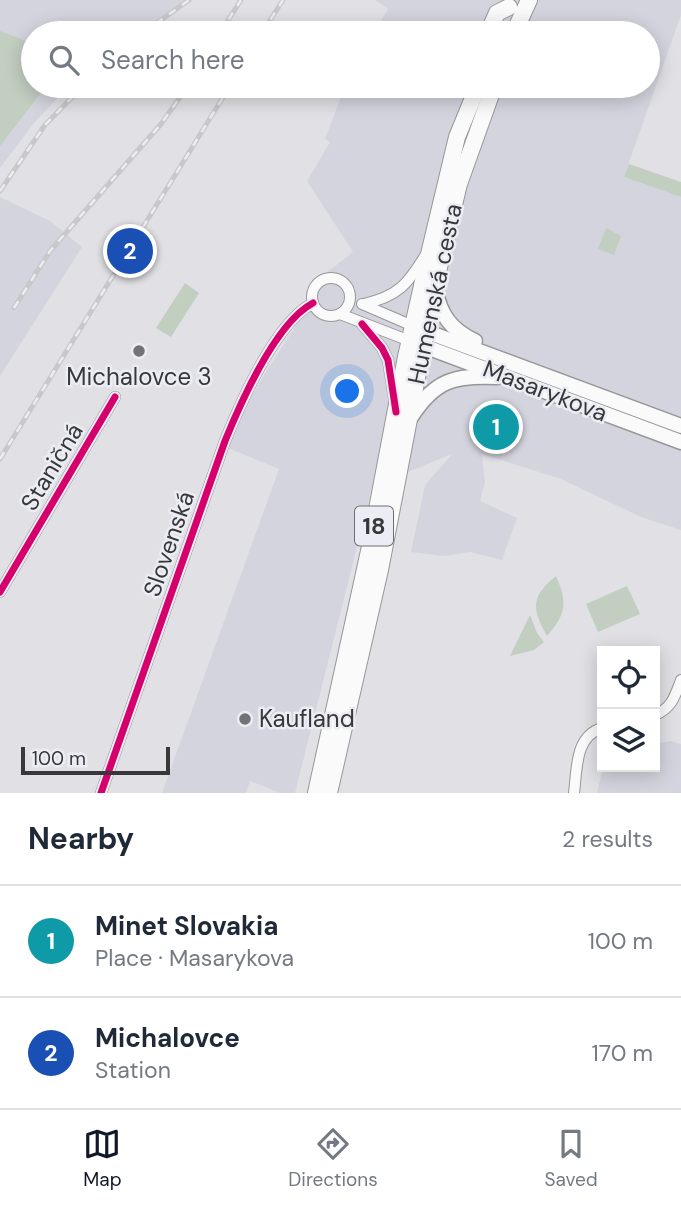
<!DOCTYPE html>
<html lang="en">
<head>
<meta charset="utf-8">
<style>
  body { margin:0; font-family:"DM Sans",sans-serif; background:#f6f6f7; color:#1f2937 }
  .controls { position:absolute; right:21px; bottom:21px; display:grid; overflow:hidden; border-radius:0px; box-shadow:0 4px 18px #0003 }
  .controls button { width:63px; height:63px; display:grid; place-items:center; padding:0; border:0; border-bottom:2px solid #e0e1e3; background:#fff; color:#1f2937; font:35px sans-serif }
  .scale { position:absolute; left:21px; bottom:18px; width:149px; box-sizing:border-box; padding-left:7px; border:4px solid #38383b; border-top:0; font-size:19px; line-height:24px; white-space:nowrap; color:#38383b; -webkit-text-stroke:5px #ecedf4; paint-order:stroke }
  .you { position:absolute; left:348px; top:392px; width:24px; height:24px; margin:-18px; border:5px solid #fff; border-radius:50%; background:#1a73e8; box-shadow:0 0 0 10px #1a73e833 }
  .badge { display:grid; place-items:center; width:46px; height:46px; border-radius:50%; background:#111827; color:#fff; font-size:23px; font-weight:700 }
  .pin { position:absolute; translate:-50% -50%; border:4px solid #fff; box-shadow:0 2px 7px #0006 }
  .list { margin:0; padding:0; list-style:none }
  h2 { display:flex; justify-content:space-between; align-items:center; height:91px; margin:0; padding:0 28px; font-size:30px }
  h2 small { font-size:23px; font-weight:400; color:#747a83 }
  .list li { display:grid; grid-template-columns:46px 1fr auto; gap:21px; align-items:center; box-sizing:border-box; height:112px; padding:0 28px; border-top:2px solid #e0e1e3 }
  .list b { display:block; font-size:26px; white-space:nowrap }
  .list p { margin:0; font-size:23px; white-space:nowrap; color:#747a83 }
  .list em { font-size:23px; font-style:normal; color:#747a83 }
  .icon { flex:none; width:38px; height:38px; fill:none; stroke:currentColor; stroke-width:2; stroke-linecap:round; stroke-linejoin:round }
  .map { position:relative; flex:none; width:681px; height:793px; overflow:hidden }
  .search { position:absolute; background:#fff; box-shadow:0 4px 18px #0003; left:21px; right:21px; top:21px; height:77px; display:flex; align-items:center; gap:18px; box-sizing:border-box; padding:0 24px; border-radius:38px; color:#747a83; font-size:26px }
  .sheet { height:315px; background:#fff }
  nav { display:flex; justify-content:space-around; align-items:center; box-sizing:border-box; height:98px; border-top:2px solid #e0e1e3; background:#fff; font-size:19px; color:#747a83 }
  nav a { display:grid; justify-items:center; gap:4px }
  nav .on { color:#111827 }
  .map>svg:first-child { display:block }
</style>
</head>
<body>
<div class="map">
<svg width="681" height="793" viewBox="0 0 681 793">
  <rect width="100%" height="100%" fill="#e1e1e5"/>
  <!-- built -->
  <g fill="#d3d4dd">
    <path d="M0,0h185l-46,33h-106v53h36l-35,37 -34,45z"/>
    <path d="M375,0h306v15l-57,162 57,20v333l-40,-13 -80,-38 -79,-25 3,28 -5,19 37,17 -15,42 -32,-8 -26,4 -33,-4 14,-67 27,-31 -80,33 -77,306h-15l-30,-12 -4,12h-84l117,-324 -51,-21 18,-42 21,-36 28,-43 17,-43 41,-32 -46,-71 23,-39 -5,-3 20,-53h303v-53h-275l15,-24z"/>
    <path d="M0,197l50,24 32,26 -82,129z"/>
    <path d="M671,741l10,3v49h-84l6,-26h52v-23z"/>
  </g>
  <!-- green -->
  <g fill="#c1cec0">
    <path d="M0,31l33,13v42h13l-46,60z"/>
    <path d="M629,164l52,18v15l-57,-20z"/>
    <path d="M606,228l15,8 -7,19 -16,-6z"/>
    <path d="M185,283l14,10 -28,44 -15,-9z"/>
    <path d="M556,576c12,27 10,38 -9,60 -15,-27 -17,-39 9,-60z"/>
    <path d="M627,586l13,28 -42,18 -12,-28z"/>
    <path d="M530,615l7,18 7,9 -10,8 -24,6z"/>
  </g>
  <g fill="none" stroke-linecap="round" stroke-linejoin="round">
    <defs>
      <g id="minor">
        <circle cx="331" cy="297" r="19"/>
        <path d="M362,304l51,22"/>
        <path d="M364,304c34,-8 43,-19 61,-48"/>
        <path d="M340,314l70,27"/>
        <path d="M362,324l20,24 6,12 6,38"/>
        <path d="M0,592l115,-195"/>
        <path d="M655,715c17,-7 20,-19 26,-35"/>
        <path d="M101,793l124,-352c16,-39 50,-118 88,-138"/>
        <path d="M574,793c3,-24 1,-57 28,-65"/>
      </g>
      <g id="secondary">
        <path d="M435,288c5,27 16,42 40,53"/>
        <path d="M417,328l264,98"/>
        <path d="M413,342l268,100"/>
        <path d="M411,417c24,-37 43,-42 86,-40"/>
      </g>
      <g id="primary">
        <path d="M486,33l3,-2 8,-18 12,-6"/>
        <path d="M514,33l15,-33"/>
        <path d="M316,793l53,-242 37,-194 24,-107 27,-113 21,-51"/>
        <path d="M329,793l51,-223 55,-286 24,-100 35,-98"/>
      </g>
    </defs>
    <!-- minor casing -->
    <use href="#minor" stroke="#97979a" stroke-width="12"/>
    <!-- secondary casing -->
    <use href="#secondary" stroke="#97979a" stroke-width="17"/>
    <!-- primary casing -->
    <use href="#primary" stroke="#97979a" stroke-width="18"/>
    <!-- minor -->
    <use href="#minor" stroke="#fafafb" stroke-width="10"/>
    <!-- secondary -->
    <use href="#secondary" stroke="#fafafb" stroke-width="14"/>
    <!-- primary -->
    <use href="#primary" stroke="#fafafb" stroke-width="16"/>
    <defs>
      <g id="rail">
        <path d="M143,33l46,-33"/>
        <path d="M220,33l21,-33"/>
        <path d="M262,33l21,-33"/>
        <path d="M0,191l45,-66 38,-39"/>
        <path d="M14,308l36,-57 111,-127 27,-38"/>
        <path d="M0,459l230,-373"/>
      </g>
    </defs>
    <!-- rail casing -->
    <use href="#rail" stroke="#c8c8c9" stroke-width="5"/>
    <!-- rail -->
    <use href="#rail" stroke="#ecedf4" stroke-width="2.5" stroke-dasharray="8" stroke-linecap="butt"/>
    <defs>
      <g id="cycleway">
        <path d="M362,324l20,24 6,12 8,52"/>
        <path d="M0,592l115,-195"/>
        <path d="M101,793l124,-352c16,-39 50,-118 88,-138"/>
      </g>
    </defs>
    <!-- cycleway casing -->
    <use href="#cycleway" stroke="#ecedf4" stroke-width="11"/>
    <!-- cycleway -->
    <use href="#cycleway" stroke="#d6006c" stroke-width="7"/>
  </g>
  <!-- markers -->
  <g fill="#737376" stroke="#ecedf4" stroke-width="2.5">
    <circle cx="139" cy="351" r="7"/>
    <circle cx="245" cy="719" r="7"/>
  </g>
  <g text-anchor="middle" stroke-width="5" stroke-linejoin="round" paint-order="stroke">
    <!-- shield labels -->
    <rect fill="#ecedf4" stroke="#6e6e72" stroke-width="2" x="355" y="506.5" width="38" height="39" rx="5"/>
    <g font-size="23" font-weight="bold" fill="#38383b">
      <text x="374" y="534">18</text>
    </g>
    <!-- street labels -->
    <g font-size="24" fill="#38383b" stroke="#ecedf4">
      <text transform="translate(435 294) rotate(-78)" y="8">Humenská cesta</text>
      <text transform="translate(545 391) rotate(21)" y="8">Masarykova</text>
      <text transform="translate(52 467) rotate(-59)" y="8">Staničná</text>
      <text transform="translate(169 544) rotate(-71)" y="8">Slovenská</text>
    </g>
    <!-- poi labels -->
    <g font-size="24" fill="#38383b" stroke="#ecedf4">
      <text x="139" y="385">Michalovce 3</text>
      <text x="259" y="727" text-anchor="start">Kaufland</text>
    </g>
  </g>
</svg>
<div class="controls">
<button><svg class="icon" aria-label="locate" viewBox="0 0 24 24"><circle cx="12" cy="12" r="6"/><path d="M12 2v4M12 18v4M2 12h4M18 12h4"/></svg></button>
<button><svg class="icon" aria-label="layers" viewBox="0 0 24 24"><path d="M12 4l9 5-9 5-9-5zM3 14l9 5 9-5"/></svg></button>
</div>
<div class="scale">100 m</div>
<div class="you"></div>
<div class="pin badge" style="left:496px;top:427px;background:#0f9aa8">1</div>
<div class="pin badge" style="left:130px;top:251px;background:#1a4fb4">2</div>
<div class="search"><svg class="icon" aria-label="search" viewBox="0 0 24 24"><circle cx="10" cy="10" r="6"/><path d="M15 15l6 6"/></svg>Search here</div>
</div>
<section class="sheet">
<h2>Nearby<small>2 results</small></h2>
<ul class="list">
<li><span class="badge" style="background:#0f9aa8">1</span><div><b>Minet Slovakia</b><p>Place · Masarykova</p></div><em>100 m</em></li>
<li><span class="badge" style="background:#1a4fb4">2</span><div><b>Michalovce</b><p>Station</p></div><em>170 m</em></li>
</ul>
</section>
<nav>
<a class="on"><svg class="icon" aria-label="map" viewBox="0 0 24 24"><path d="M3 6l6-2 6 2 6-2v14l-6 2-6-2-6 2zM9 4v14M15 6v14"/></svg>Map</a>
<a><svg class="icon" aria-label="directions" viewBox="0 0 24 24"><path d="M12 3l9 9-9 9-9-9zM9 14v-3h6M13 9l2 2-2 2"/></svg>Directions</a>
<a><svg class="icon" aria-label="saved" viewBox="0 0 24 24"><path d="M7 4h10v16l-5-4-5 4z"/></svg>Saved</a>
</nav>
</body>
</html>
